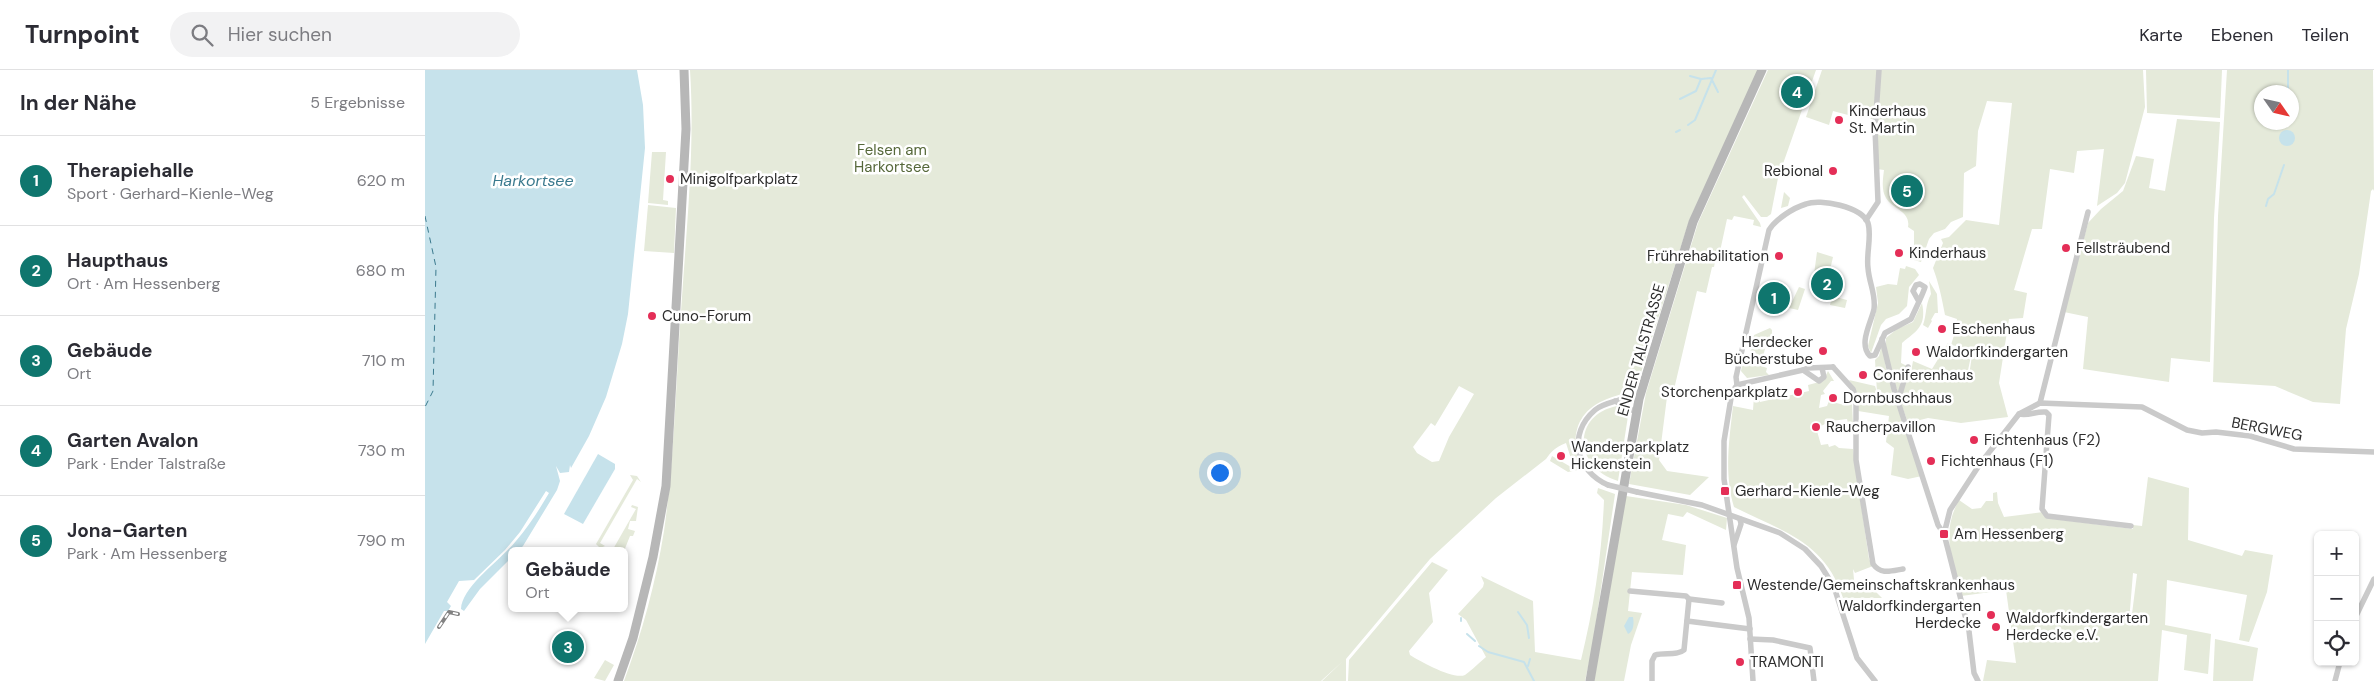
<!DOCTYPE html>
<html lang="de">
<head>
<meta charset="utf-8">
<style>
  body { margin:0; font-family:"DM Sans",sans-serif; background:#f2f2f3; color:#2b2b33 }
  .controls { position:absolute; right:15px; bottom:15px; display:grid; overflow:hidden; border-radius:8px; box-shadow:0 1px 4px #0004 }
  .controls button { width:45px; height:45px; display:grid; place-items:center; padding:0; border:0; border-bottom:1px solid #e1e1e2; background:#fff; color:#2b2b33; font:25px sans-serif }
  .compass { position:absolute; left:1829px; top:15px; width:45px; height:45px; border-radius:50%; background:#fff; box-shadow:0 1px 4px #0004; rotate:124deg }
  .you { position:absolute; left:794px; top:402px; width:18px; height:18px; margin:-12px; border:4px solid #fff; border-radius:50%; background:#1a73e8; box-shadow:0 0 0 8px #1a73e833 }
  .badge { display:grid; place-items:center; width:32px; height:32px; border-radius:50%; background:#0f766e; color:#fff; font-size:16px; font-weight:700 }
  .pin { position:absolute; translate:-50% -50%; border:2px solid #fff; box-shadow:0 1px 5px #0006 }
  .popup { position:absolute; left:83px; top:477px; width:120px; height:65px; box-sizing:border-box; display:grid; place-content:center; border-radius:8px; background:#fff; filter:drop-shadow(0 1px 4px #0005); font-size:16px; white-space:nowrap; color:#7c7c81 }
  .popup b { font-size:19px; color:#2b2b33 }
  .popup::after { content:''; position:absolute; left:50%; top:100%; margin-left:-10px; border:10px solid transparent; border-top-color:#fff }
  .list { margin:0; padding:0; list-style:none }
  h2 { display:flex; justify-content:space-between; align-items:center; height:65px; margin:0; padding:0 20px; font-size:21px }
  h2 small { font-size:16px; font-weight:400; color:#7c7c81 }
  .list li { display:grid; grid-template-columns:32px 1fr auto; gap:15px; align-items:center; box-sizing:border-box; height:90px; padding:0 20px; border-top:1px solid #e1e1e2 }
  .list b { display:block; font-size:19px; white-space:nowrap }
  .list p { margin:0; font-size:16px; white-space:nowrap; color:#7c7c81 }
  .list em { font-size:16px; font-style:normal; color:#7c7c81 }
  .icon { flex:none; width:28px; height:28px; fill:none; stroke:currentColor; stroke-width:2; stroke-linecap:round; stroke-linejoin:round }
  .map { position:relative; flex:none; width:1949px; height:611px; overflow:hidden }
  header { display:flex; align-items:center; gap:30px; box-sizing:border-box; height:70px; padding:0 25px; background:#fff; border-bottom:1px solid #e1e1e2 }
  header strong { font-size:24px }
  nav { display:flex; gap:28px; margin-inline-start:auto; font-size:18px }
  .search { width:350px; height:45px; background:#f2f2f3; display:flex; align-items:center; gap:12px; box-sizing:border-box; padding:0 18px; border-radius:28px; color:#7c7c81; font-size:19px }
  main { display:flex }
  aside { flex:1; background:#fff }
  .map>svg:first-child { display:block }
</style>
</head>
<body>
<header>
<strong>Turnpoint</strong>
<div class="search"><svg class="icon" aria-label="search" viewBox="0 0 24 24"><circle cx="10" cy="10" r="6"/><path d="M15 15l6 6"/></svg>Hier suchen</div>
<nav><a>Karte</a><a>Ebenen</a><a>Teilen</a></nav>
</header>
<main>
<aside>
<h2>In der Nähe<small>5 Ergebnisse</small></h2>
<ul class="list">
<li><span class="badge">1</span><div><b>Therapiehalle</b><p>Sport · Gerhard-Kienle-Weg</p></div><em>620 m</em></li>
<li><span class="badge">2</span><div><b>Haupthaus</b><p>Ort · Am Hessenberg</p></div><em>680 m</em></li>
<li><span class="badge">3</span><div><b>Gebäude</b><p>Ort</p></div><em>710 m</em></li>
<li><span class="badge">4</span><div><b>Garten Avalon</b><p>Park · Ender Talstraße</p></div><em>730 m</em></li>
<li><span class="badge">5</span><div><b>Jona-Garten</b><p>Park · Am Hessenberg</p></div><em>790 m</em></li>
</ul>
</aside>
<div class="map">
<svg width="1949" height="611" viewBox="0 0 1949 611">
  <rect width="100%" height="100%" fill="#fff"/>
  <!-- green -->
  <g fill="#e5eada" fill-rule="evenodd">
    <path d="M265,0h1068l-69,151 -50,158c-8,15 -17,14 -32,20 -31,12 -37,38 -27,67l-2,4 -10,2 -18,-11 2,-5 19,11 2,-2 -7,-22c-12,5 -14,8 -20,16l-50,39 -66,61 -84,100v22h-24l21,-20 -22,20h-697c18,-48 32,-99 40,-150 11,-77 12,-156 18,-234 5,-75 13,-151 8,-227zM1034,316l15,8 -25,43 -10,24 -7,1 -15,-9 -4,-6 18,-24 4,3z"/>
    <path d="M1343,0h48l-38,108 -7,36 -4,3h-6l-17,-22 -2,2 18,26 1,4 -8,-2 1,-5 -20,-4 -2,4 -5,-1 -8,37h-3l-2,11h-2l-6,26 -9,-2 -25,107 -5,-1 -8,63 8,11 42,6 -19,18 -61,-11 17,-91 52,-170z"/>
    <path d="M1397,0h56l-4,51 -22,-16 -4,10 -15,-4 -4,14 -23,-8z"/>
    <path d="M1455,0h263l2,37 -20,76 -8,10 -20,13 7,-57 -27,2 -3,22 -24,-4 -8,60h-10l-18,61 13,3 -4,25 -14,1 -10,64 9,34 -47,6 -33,-5 -20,5 -8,-23 8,-27 60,9 5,-33 -22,-4 4,-13 2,-13 -12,-4c-3,-16 -6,-31 -12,-47l10,-25 -2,-4 8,-2 17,-17 33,5 13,-122 -25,-2 -9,30 -2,35 -12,7 -1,44 -12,5 -6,7 -11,4 -5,6 -8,23 -7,-2v-29l-6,-4c3,-16 -16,-18 -22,-29 -5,-8 -3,-20 -2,-28l-7,-1 -1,-41z"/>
    <path d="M1721,0h76l-2,48 -73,-5z"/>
    <path d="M1802,0h146l1,121 -1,-2 -2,2 -12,83 -13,55 -6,75 -27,-2 -38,-16 -62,-4 5,-166zM1836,22h30v30h-30z"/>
    <path d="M1752,49l43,3 -6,96 -4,144 -39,-4 -2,24 -86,-13 5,-52 -24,-5 24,-89 13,-14 22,-18 13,-35 18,3 -5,29 16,3z"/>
    <path d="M227,82h14l-3,48 5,1v4l-20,-2z"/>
    <path d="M1359,122l6,6 -2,8 -7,2z"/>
    <path d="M223,135l28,3 -2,45 -30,-2z"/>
    <path d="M1392,182l16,5 -3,13 4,4 -2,7h-4l-1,2 4,1 -2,7 -11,-3 1,-4 -6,-2z"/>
    <path d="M1481,196l9,3 4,6 -10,12 -2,19 -8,8 -13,5 -5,6 -10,28 -3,-7 10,-43 -2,-16 12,-3 9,1 3,-17 5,1z"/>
    <path d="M1504,211l8,13 1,19h-3l-4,7 1,1 -4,7 -5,-3c4,-11 2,-20 8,-31z"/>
    <path d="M1374,217l6,2 -7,21 -9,-2z"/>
    <path d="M1407,226l15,4 -2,8 -15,-3z"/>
    <path d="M1497,233c5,24 -6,28 -20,40l-1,20 6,3 -7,8v17l-3,2 -11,-46v-9l11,-9 16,-7z"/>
    <path d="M1345,258l2,2v11l-5,-1 -6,26 6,2 -1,4 3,3 -22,3 -6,-7 2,-10 6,-3 5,-23z"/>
    <path d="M1523,273l1,3 23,5 -6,29 -55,-8 2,-11 19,8z"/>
    <path d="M1457,274l4,24 36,108 -14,3 -17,-4 3,-27 -8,-6 3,-26 -31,-5 -3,-22 -6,-9 26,6 2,6 -2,-32 4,-4z"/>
    <path d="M1403,301l6,10h-3l-8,10 2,3 -4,1 -2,13 8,-2 2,-5 15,4 8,-2 1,21 -5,-1 -1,-4 -16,2 -12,6 -2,4 4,14 7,-1 1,3 6,-2 4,3 14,1 16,110 4,7 -18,7 -2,-4 2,21h19l8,8h-39c-18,-57 -62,-67 -109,-91 -10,-34 -5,-65 -1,-101l20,4 1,-14h3l3,6 49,-11 -1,-6 15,-4z"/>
    <path d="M1192,336l9,4 2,6 -10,65c-45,-14 -46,-66 -1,-75z"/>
    <path d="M205,405l7,1 4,6 -4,-3 -37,64 5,3 -5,2 -4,-4 37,-64z"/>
    <path d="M1723,407l41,11 -1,52 54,16 3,-6 28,5 -6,37 -18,50 -10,-2 8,-45 -80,-15 -2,45 46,9 -3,40 -24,-4 3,-35 -25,-5 -4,51h-175l4,-21 29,3 -10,-73 -45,6c-8,-35 -21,-62 -2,-96l13,9 9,-1 5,-7h7v-8l4,-1 1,11 6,14 39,-5 3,6 87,11v-4l9,1zM1708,503l4,1 -6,48h-2z"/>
    <path d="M1173,418l17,6 -23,155 -7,32h-237l1,-21 83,-98 16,8 -19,23 4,29 -24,29 1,4c11,7 44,25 55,20 7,-5 15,-13 21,-18l-20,-37 -8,-6 25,-27 1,-4 -3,-7 52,25 2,51 46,8c13,-53 21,-106 23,-160l-7,-7z"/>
    <path d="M1201,426l60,9 41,13 -1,12 -39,-18 -4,5 -15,-3 -6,26 24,5 -3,30 -51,-3 -4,39 14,2 -11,32 -7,36h-30z"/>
    <path d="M207,435l6,2 -2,14h-6l-2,8 7,2 -2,5h-3l-6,15h-12l24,-42 -5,-2z"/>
    <path d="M1790,569l43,9 -5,33h-40z"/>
    <path d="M180,590l9,5 -9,16 -11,-3z"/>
  </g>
  <!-- water -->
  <g fill="#c6e2eb">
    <path d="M0,0h212l6,35 2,43 -17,166 -6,30 -16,53 -17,39 -18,32 -1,-3 -1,7 -9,1 -4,-7 4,15 -3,9 -34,56 -5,5h-6v6l-32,32 -16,22 -3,-2c1,-23 41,-50 55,-68 13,-15 23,-31 33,-48l-3,-2 -26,41 -15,18 -31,30 -15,1 -12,21 4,4 -3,5h-4l-19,33z"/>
    <circle cx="1862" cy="68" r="8"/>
    <path d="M173,384l17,10v5l-32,55 -19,-10z"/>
    <path d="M1204,547h4c1,6 1,14 -5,17l-4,-8z"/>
  </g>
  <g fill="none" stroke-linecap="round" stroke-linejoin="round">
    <!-- stream -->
    <g stroke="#c6e2eb" stroke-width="2">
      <path d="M1265,6l11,3"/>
      <path d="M1863,22v-22"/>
      <path d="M1255,29l16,-8 5,-12 10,-1 7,14"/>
      <path d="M1861,53v-1"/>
      <path d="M1263,55l7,-5 21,-50"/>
      <path d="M1251,62l4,-2"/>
      <path d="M1841,136l2,-7 6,-5 10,-29"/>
      <path d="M1093,542l9,13 2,13"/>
      <path d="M1036,551v-3"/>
      <path d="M1042,564l8,7"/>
      <path d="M1054,576l9,6 36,10 10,19"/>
      <path d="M1103,596l2,-7"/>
    </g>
    <!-- ferry -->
    <path stroke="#3b7a8e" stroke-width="1" stroke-dasharray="6 5" stroke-linecap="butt" d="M0,146l11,51 -3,124 -8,16"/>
    <!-- street -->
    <g stroke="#cacaca" stroke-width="5.5">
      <path d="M1441,150l12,-18 -3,-73 4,-59"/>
      <path d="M1457,269l12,50 44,136 6,9"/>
      <path d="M1408,297l20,22 3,10v61l17,104c8,11 18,7 30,5"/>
      <path d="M1378,300l5,-2 25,-1"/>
      <path d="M1312,315l-1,-8 33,-147c7,-11 24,-22 37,-26 14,-6 56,3 62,19 4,13 -2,31 0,45 1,15 8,26 6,41 -3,14 -16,35 -4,47l5,-1 10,-22 26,-14c3,-7 12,-25 14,-32l-5,-3 -4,1 -3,6 5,9"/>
      <path d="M1190,331l21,11"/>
      <path d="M1473,331l10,-34"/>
      <path d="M1615,333l48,-191"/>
      <path d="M1594,344c11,2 16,-3 27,-2l3,3 -7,94 5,7 84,10"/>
      <path d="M1183,415c-32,-14 -41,-51 -13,-75 6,-5 14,-7 21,-9 9,-3 14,-4 23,-2"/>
      <path d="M1212,422l65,13 78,28 25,16 16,17 13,21 23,71 18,23"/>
      <path d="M1309,475l7,-21 -1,-5"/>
      <path d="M1205,521l56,5 3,3 33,4"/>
      <path d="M1930,548l19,-39"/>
      <path d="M1262,551l63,8"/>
      <path d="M1325,569l23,1 37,8 4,33"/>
      <path d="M1227,611v-20l3,-6c9,-3 22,1 29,-5l5,-51"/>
      <path d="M1328,611l-4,-63 -12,-50 -13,-89v-38l8,-49 5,-7 66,-15 16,11 5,-4 -2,-9"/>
      <path d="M1553,611l-4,-8 -5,-42 -25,-97 6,-24 30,-46 39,-50 21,-11 102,4 45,23 15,3 14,-1 34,4 44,13 80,3"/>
      <path d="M1910,611l5,-19"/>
    </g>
    <!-- secondary -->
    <g stroke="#b7b7b7" stroke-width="9">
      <path d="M193,611l15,-43 20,-81 13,-71 20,-357 -2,-59"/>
      <path d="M1165,611l49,-282 54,-177 69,-152"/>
    </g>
    <defs>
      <path id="rail" d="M14,557l10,-15 9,2"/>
    </defs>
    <!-- rail casing -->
    <use href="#rail" stroke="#828282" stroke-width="4"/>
    <!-- rail -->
    <use href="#rail" stroke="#fff" stroke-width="2" stroke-dasharray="5.5" stroke-linecap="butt"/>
    <!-- street-bridge -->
    <path stroke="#cacaca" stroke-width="5.5" d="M1183,415l29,7"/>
  </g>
  <!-- markers -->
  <g fill="#e42e57" stroke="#fff" stroke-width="2">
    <circle cx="1414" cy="50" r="5"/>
    <circle cx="1408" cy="101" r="5"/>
    <circle cx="245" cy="109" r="5"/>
    <circle cx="1641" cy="178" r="5"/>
    <circle cx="1474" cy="183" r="5"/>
    <circle cx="1354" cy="186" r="5"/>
    <circle cx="227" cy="246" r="5"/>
    <circle cx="1517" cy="259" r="5"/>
    <circle cx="1398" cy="281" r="5"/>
    <circle cx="1491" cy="282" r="5"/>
    <circle cx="1438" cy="305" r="5"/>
    <circle cx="1373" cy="322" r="5"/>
    <circle cx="1408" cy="328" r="5"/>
    <circle cx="1391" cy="357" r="5"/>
    <circle cx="1549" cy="370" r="5"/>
    <circle cx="1136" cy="386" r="5"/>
    <circle cx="1506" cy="391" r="5"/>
    <rect x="1295" y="416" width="10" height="10" rx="2.5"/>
    <rect x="1514" y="459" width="10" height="10" rx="2.5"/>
    <rect x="1307" y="510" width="10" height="10" rx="2.5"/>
    <circle cx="1566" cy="545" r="5"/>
    <circle cx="1571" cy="557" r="5"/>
    <circle cx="1315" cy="592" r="5"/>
  </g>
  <g text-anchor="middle" stroke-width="5" stroke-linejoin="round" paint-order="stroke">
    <!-- poi labels -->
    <g font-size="15" fill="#2d2d2d" stroke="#fff" text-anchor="start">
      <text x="1424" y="46">Kinderhaus<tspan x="1424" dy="17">St. Martin</tspan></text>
      <text x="1398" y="106" text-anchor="end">Rebional</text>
      <text x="255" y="114">Minigolfparkplatz</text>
      <text x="1651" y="183">Fellsträubend</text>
      <text x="1484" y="188">Kinderhaus</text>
      <text x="1344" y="191" text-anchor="end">Frührehabilitation</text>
      <text x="237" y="251">Cuno-Forum</text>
      <text x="1527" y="264">Eschenhaus</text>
      <text x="1388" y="277" text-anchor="end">Herdecker<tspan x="1388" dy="17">Bücherstube</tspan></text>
      <text x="1501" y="287">Waldorfkindergarten</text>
      <text x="1448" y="310">Coniferenhaus</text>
      <text x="1363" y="327" text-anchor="end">Storchenparkplatz</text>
      <text x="1418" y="333">Dornbuschhaus</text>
      <text x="1401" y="362">Raucherpavillon</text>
      <text x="1559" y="375">Fichtenhaus (F2)</text>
      <text x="1146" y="382">Wanderparkplatz<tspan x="1146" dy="17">Hickenstein</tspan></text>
      <text x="1516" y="396">Fichtenhaus (F1)</text>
      <text x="1310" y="426">Gerhard-Kienle-Weg</text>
      <text x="1529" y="469">Am Hessenberg</text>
      <text x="1322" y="520">Westende/Gemeinschaftskrankenhaus</text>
      <text x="1556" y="541" text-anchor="end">Waldorfkindergarten<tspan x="1556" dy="17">Herdecke</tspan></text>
      <text x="1581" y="553">Waldorfkindergarten<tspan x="1581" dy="17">Herdecke e.V.</tspan></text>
      <text x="1325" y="597">TRAMONTI</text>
    </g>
    <!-- park labels -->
    <g font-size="15" fill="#56683a" stroke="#fff">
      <text x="467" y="85">Felsen am<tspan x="467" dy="17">Harkortsee</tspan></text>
    </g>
    <!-- street labels -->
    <g font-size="15" fill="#2d2d2d" stroke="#fff">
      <text transform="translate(1216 280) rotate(-74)" y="5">ENDER TALSTRASSE</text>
      <text transform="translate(1842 359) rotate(11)" y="5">BERGWEG</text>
    </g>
    <!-- water labels -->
    <g font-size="16" font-style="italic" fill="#3b7a8e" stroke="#fff">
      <text x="108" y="116">Harkortsee</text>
    </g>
  </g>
</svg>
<div class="controls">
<button>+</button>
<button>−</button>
<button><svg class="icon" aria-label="locate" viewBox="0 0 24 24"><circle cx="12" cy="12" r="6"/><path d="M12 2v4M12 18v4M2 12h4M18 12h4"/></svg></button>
</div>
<svg class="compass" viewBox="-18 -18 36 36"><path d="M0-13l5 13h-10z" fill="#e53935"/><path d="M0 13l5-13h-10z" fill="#7c7c81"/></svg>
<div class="you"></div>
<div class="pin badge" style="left:1349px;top:228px">1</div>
<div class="pin badge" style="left:1402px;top:214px">2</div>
<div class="pin badge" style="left:143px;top:577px">3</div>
<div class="popup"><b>Gebäude</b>Ort</div>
<div class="pin badge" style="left:1372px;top:22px">4</div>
<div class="pin badge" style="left:1482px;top:121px">5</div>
</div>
</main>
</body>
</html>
